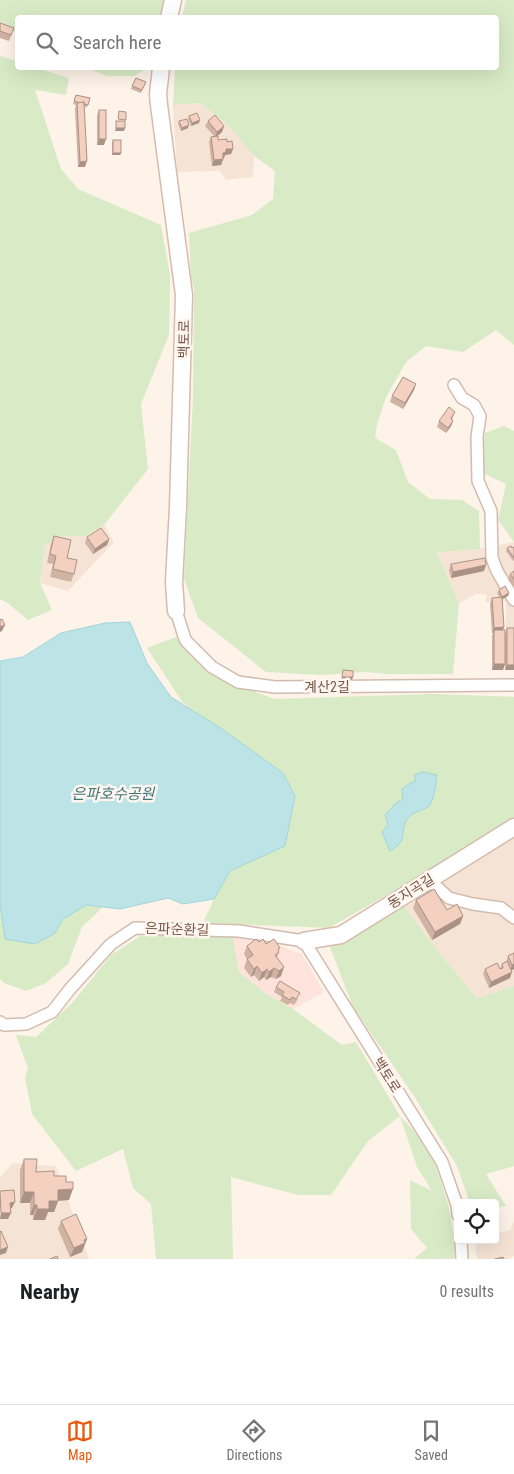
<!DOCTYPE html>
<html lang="en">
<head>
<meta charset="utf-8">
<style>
  body { margin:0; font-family:"Roboto Condensed","Noto Sans KR",sans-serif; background:#f6f6f6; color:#202124 }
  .controls { position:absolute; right:15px; bottom:15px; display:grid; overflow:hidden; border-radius:5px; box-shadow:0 5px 20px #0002 }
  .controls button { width:45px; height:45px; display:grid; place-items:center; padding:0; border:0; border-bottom:1px solid #e0e0e0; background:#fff; color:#202124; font:25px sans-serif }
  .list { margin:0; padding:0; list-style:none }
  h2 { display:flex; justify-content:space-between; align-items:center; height:65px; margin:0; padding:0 20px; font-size:21px }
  h2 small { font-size:16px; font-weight:400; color:#757577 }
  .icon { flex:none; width:28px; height:28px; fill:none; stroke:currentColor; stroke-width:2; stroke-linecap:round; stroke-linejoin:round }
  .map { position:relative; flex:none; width:514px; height:1259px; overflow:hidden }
  .search { position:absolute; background:#fff; box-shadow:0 5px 20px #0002; left:15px; right:15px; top:15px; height:55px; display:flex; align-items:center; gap:12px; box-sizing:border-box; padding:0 18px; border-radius:5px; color:#757577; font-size:19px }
  .sheet { height:145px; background:#fff }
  nav { display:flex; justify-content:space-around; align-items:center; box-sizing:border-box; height:70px; border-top:1px solid #e0e0e0; background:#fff; font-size:14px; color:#757577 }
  nav a { display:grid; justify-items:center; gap:2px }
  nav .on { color:#ea580c }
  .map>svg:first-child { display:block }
</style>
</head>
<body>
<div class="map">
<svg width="514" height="1259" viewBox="0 0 514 1259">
  <rect width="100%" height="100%" fill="#fdf3e8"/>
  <!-- residential -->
  <g fill="#f5e4d6">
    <path d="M200,103l27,21 27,32 -1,21 -27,3 -6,-9 -43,1 -4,-67z"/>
    <path d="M104,525l10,17 -46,49 -28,-8 5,-38 17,-9h23z"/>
    <path d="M514,542v88l-8,-1v-27h-21l2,-7 -11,-1 -17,9 -22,-52 43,-2z"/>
    <path d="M514,837v149l-37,12 -37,-44 -38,-50z"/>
    <path d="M12,1163l44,3 33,93h-89v-81z"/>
    <path d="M514,1221v35l-4,1 1,2h-34l-2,-18 20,-1v-6l15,-4z"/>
  </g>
  <!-- commercial -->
  <path fill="#fde3dc" d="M233,936l33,5 36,13 22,38 -31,17 -28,-16 -26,-21z"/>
  <!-- green -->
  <g fill="#d8ebc6">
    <path d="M0,0h171l-6,17 -147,1 -1,16 -11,-9 -6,-2z"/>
    <path d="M186,0h328v345l-18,-15 -33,22 -37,-6 -20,16 -20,35 -9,27 -2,14 21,12 12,32 22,17 32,1 17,11 1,38 -43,3 22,51 -6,71h-65l-22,-2 -46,3 -54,-3 -68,-54 -14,-39 9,-182 1,-110 -3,-10 -2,-44 63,-18 21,-16 2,-28 -21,-15 -27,-32 -27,-21 -27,2 2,-37h321v-50l-314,-1z"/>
    <path d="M0,56l17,5 1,7h19l32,10 -3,17 -31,-5 26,79 17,20 83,36 9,50 -1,60 -28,69 7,65 -44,56 -19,11h-23l-17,9 -5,38 12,27 -24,10 -19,-16 -9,-5z"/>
    <path d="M87,68h60l-13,8h-27z"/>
    <path d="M504,426l10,5v111l-16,-22 8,-36 -25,-12 4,-39z"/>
    <path d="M179,636l36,41 59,22 159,-5 81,3v125l-185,106 -126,-5 11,-24 16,-28 55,-25 10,-50 -12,-23 -100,-70 -36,-55z"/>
    <path d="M0,903l55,30 8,-14 23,-14 17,2 -21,20 -14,37 -22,19 -20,8 -22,-8 -4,-4z"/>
    <path d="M402,904l38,50 37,44 37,-12v180l-28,8 20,32 -11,2v-5h-25l-13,-37 -43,-70 -61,-89 -23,-60z"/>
    <path d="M170,934l63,2 6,36 26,21 28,16 49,36 14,-3 44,74 15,16 20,32 13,40 7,36 -1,19h-40l13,-11 -16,-19 -1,-49 22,11 -15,-24 -17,-51 -32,25 -37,54h-33l-67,-18 2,82h-77l-5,-55 -18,-16 -10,-39 -47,22 -44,-57 -7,-37 3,-8 -12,-34 20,2 37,-35 38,-47 29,-19z"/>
  </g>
  <!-- water -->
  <g fill="#bce4e7" stroke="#a2d5d9">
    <path d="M130,622l17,41 24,34 51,32 61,44 12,23 -10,50 -55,25 -16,28 -31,5 -15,-6 -48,11 -34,-4 -23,14 -8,14 -20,11 -30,-5 -5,-36v-242l23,-4 38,-24 44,-10z"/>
    <path d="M423,772l14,3c-1,8 -2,21 -6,28 -4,9 -17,6 -23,15 -10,15 2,21 -18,33l-8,-19 6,-7 -3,-10 11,-12 7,-4 -1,-10 10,-7h4l-2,-7z"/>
  </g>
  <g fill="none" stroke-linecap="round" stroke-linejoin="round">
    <defs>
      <g id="street">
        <path d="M454,385l8,13 12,7 6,11 -3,21 1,44 13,30 1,47 5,13 17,29"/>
        <path d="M176,611l9,28 2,3 25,25 26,15 37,5 239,-2"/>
        <path d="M429,880l20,18 24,6 28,4 13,10"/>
        <path d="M0,1022l4,3 22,-1 26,-12 18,-23 41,-45 24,-16 104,3 65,10 138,221 15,43 1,10"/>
        <path d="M461,1240l1,19"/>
      </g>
      <g id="secondary">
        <path d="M169,18l4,-18"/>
        <path d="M161,68l-3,26 1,11 25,190 -6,212 -4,75 2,29"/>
        <path d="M304,941l37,-6 173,-108"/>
      </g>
    </defs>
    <!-- street casing -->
    <use href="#street" stroke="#d2bcb0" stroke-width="14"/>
    <!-- secondary casing -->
    <use href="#secondary" stroke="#d5bcad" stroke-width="19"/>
    <!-- street -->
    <use href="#street" stroke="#fff" stroke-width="11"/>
    <!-- secondary -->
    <use href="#secondary" stroke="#fff" stroke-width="16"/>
  </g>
  <!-- wall -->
  <g fill="#d1b3a4">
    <path d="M0,23l14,5 -5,13 -9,-3z"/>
    <path d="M136,78l10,4 -5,11 -10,-4z"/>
    <path d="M76,95l14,3 -3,9h-3l1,60h-7l-3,-58 1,-4 -3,-1z"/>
    <path d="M99,110l5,35h-7v-30z"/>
    <path d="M189,116l10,7 -8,3 -3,-7z"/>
    <path d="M179,121l9,7 -7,3 -3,-7z"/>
    <path d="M208,121l16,5 -2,6 -5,4 1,4 9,2 6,7 -2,5 -6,1 -4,10 -9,1 -3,-24 2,-5 3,-1 -9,-10z"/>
    <path d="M113,140l8,13 -1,2h-8v-12z"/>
    <path d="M416,384l-2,6 -11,19 -13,-7 2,-6z"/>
    <path d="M455,412l-3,8 1,1 -2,5 -5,7 -9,-6 2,-6z"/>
    <path d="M54,536l13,22 7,16 -3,8 -21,-5 3,-13 -6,-1 4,-19z"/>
    <path d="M87,537l22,2 -2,6 -14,9 -8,-11z"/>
    <path d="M514,547v13l-1,1 -7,-10 1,-3h5z"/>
    <path d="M451,564l33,7 -33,7 -2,-8z"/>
    <path d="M514,571v16l-6,-7 2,-6z"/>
    <path d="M499,590l10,3 -1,3 -6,3 2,28 -1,3 2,4 2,-6 7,42h-9v-27v21l-2,6h-11v-34l1,-3h-1l-2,-29 2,-6h8l-3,-5z"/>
    <path d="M416,900l47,16 -3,8 -28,16 -19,-32z"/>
    <path d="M259,942l7,2 13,8 -2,6 4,18 -5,3 -5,-2 -5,3 -2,-3 -5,4 -5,-6 -3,2 -7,-9 3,-9 -3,-5 3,-8z"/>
    <path d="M514,953v16l-3,1 -1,8 -21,10 -6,-14 2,-5h15l2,-5 4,-2 2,-6z"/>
    <path d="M276,987l22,12 -4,6 -4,-2 -2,2 -8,-4 2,-4 -8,-5z"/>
    <path d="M24,1159l12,13 18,4 12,6 3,18 -11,1 -4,11h-6l-3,8h-12v-5h-3v-12h-10v-33z"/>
    <path d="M61,1221l26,18 -5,13 -12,5 -12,-28z"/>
  </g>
  <!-- shaded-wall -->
  <g fill="#aa9286">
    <path d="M200,120l-1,3 -8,3 1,-3z"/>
    <path d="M189,125l-1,3 -7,3 1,-3z"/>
    <path d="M224,126l-2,6 -7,6 2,-6z"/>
    <path d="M116,128h9l-1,3h-9z"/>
    <path d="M99,139h7l-2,6h-7z"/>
    <path d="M226,149h7l-2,5 -6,1 -1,3h-3l2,-5z"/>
    <path d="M113,153h8l-1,2h-8z"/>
    <path d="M223,159l-2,6 -9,1 2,-6z"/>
    <path d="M87,161l-2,6h-7l2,-5z"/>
    <path d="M416,384l-2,6 -11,19 2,-6z"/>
    <path d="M453,421l-2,5 -5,7 2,-5z"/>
    <path d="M109,539l-2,6 -14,9 2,-5z"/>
    <path d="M486,565l-2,6 -33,7 2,-6z"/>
    <path d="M509,593l-1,3 -7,4 1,-3z"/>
    <path d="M5,625l-3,6 -2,1v-5z"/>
    <path d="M504,627l-2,6 -8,-3 -1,3h-1l2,-5z"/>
    <path d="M494,664h11l-2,6h-11z"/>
    <path d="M507,665h7v5h-9z"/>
    <path d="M342,677h11l-1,3h-11z"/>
    <path d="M463,916l-3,8 -28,16 3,-8z"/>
    <path d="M514,964v5l-4,2 2,-6z"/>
    <path d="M257,966l-3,9 -3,2 3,-8z"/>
    <path d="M284,967l-3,9 -5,3 3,-8z"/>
    <path d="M274,968l-3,9 -5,3 3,-8z"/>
    <path d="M267,969l-3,8 -5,4 3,-8z"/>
    <path d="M512,972l-2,6 -21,10 2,-6z"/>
    <path d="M73,1189l-4,11 -15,1 4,-11z"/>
    <path d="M24,1192h10l-4,11h-10z"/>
    <path d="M49,1201h9l-4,11h-6l-3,8h-12l4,-11z"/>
    <path d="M15,1202l-3,6h-4l2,-5z"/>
    <path d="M34,1205h3l-4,10h-3z"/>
    <path d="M1,1213h10l-3,6h-8z"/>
    <path d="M87,1239l-5,13 -12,5 4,-9 10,-8z"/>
    <path d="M8,1247l-2,6 -6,2v-5z"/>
  </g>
  <!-- building -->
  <g fill="#f3d0bf" stroke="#aa9286">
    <path d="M0,23l14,5 -3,7 -11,-4z"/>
    <path d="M136,78l10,4 -4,8 -10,-4z"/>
    <path d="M76,95l14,3 -2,7 -4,-1v-2l-4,1 -6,-2z"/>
    <path d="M84,102l3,59 -7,1 -3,-59z"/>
    <rect x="99" y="110" width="7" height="29"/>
    <path d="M119,111l7,1v8l-8,-1z"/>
    <path d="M197,113l3,7 -8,3 -3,-7z"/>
    <path d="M215,115l9,11 -7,6 -9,-11z"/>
    <path d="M187,119l2,6 -7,3 -3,-7z"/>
    <rect x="116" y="121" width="9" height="7"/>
    <path d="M218,136v4l9,-1v3l5,-1 1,8h-7v3l-3,1v6l-9,1 -3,-23z"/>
    <rect x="113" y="140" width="8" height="13"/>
    <path d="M403,377l13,7 -11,19 -13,-7z"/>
    <path d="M449,407l6,5 -4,6 2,3 -5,7 -9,-7z"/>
    <path d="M101,528l8,11 -14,10 -8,-12z"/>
    <path d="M54,536l17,4 -4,18 10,2 -3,14 -21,-5 3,-13 -6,-2z"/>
    <path d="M511,546l1,2 2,-1v11l-7,-10z"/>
    <path d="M485,558l1,7 -33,7 -2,-8z"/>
    <path d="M514,571v8l-4,-5z"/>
    <path d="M505,586l4,7 -7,4 -3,-7z"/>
    <path d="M502,597l2,30 -10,1 -2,-30z"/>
    <path d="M2,619l3,6 -5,2v-7z"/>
    <rect x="507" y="628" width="7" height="37"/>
    <rect x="494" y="630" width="11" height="34"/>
    <path d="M343,670l10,1v6h-11z"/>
    <path d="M434,889l13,21 10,-6 6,12 -28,16 -19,-32z"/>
    <path d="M256,939l3,3 4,-3 3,5 8,-5 6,9 -2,1 1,3 -4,3 9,12 -5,4 -5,-3 -5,4 -2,-3 -5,4 -5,-7 -3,3 -7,-10 6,-4 -6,-9z"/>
    <path d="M514,953v11l-2,1 -4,-9z"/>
    <path d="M507,961l5,11 -21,10 -6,-13 12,-6 3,6 3,-1 -1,-4z"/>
    <path d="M280,981l20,12 -4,6 -4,-2 -2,3 -8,-5 2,-3 -8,-5z"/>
    <path d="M24,1159h13l-1,13 18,-1v5h12v6h7v7l-15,1v11h-9v8h-12v-4h-3v-13h-10z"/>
    <path d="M14,1190l1,12 -5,1 1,10h-10l-1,-22z"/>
    <path d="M76,1214l11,25 -3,1 1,3 -11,5 -13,-27z"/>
    <path d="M1,1231l7,16 -8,3v-18z"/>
    <path d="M57,1256l1,3h-8z"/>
    <path d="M503,1257l1,2h-9z"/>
  </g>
  <g text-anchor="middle" stroke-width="5" stroke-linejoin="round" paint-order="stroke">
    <!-- street labels -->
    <g font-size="14" fill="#78574b" stroke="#fff7ef">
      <text transform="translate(184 339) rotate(-89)" y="5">백토로</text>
      <text x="327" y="692">계산2길</text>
      <text transform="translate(411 891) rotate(-32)" y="5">동지곡길</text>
      <text transform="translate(177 929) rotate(2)" y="5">은파순환길</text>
      <text transform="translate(387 1075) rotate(58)" y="5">백토로</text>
    </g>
    <!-- water labels -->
    <g font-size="15" font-style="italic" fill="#3e777d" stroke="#fff7ef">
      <text x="113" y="799">은파호수공원</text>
    </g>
  </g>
</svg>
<div class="controls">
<button><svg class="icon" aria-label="locate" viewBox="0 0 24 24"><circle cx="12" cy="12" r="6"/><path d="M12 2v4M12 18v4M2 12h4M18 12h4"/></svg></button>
</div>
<div class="search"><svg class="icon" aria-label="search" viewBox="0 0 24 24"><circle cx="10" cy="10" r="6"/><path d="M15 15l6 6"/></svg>Search here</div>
</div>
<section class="sheet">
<h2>Nearby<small>0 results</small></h2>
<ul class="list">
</ul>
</section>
<nav>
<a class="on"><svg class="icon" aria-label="map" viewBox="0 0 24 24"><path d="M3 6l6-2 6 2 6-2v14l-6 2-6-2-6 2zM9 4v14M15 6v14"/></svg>Map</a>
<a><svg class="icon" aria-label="directions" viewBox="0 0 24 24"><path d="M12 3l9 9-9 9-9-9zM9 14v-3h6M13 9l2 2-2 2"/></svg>Directions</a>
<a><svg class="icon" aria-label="saved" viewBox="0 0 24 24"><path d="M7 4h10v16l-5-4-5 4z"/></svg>Saved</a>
</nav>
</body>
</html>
